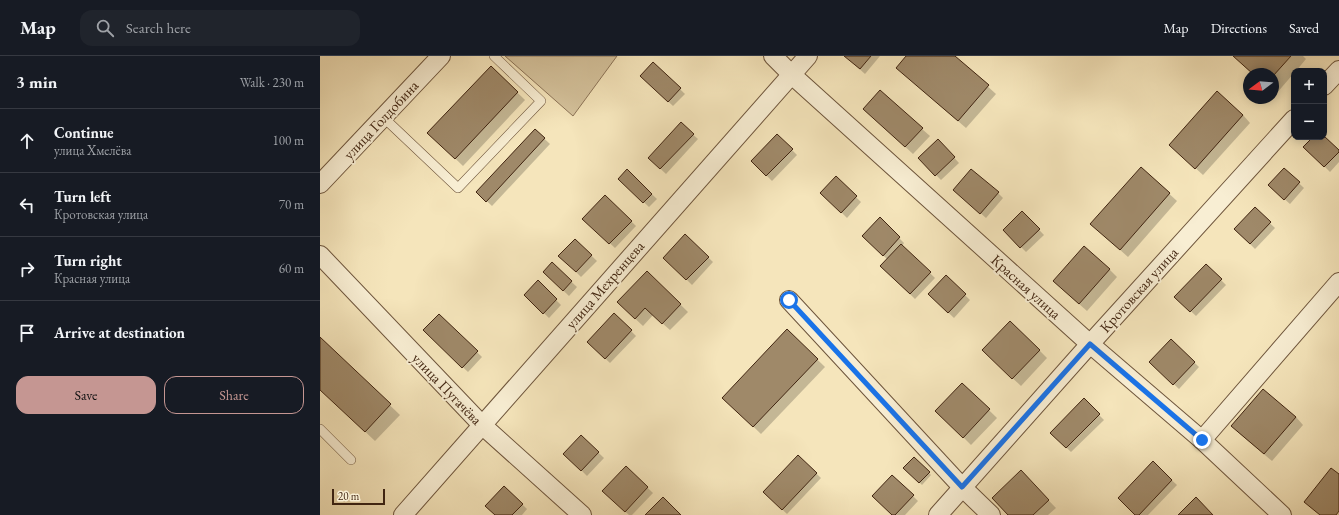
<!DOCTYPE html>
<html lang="en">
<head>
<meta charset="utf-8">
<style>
  body { margin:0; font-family:"EB Garamond",serif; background:#20242c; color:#f1f3f6 }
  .controls { position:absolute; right:12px; top:12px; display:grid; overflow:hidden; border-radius:8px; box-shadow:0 2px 10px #0003 }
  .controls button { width:36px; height:36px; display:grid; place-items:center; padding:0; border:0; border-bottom:1px solid #363941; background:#171b24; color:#f1f3f6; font:20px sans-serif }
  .compass { position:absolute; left:923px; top:12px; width:36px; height:36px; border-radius:50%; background:#171b24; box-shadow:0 2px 10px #0003; rotate:254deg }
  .scale { position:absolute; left:12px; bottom:10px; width:53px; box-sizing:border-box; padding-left:4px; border:2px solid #412511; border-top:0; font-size:11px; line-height:14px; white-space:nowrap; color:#412511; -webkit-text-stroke:3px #f8eed3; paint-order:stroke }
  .stop { position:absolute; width:12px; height:12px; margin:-9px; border:3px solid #1a73e8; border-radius:50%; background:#fff }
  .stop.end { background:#1a73e8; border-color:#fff; box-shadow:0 1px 4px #0008 }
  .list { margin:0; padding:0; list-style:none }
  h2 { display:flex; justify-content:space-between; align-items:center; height:52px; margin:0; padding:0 16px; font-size:17px }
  h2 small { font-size:13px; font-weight:400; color:#9ea1a6 }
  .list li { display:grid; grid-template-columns:26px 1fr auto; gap:12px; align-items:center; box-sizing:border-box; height:64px; padding:0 16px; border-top:1px solid #363941 }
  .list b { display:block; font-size:15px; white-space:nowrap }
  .list p { margin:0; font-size:13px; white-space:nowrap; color:#9ea1a6 }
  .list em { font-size:13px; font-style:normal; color:#9ea1a6 }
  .actions { display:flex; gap:8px; padding:12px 16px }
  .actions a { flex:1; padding:9px 0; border:1px solid #c59692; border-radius:12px; text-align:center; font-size:14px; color:#c59692 }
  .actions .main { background:#c59692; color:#111 }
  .icon { flex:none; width:22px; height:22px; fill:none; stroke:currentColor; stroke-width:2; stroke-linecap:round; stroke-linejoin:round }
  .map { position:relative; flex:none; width:1019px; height:459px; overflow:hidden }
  header { display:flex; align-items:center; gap:24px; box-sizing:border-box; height:56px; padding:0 20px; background:#171b24; border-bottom:1px solid #363941 }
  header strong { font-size:19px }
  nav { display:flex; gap:22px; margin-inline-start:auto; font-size:14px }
  .search { width:280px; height:36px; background:#20242c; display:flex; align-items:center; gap:10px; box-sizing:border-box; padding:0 14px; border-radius:12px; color:#9ea1a6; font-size:15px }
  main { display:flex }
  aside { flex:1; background:#171b24 }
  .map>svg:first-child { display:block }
</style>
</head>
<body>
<header>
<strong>Map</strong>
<div class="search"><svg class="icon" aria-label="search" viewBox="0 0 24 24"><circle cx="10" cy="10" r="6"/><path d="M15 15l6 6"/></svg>Search here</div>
<nav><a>Map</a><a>Directions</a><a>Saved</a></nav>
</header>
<main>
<aside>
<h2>3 min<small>Walk · 230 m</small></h2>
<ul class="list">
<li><svg class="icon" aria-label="ahead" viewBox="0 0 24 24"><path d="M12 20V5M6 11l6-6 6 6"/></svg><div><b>Continue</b><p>улица Хмелёва</p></div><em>100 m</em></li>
<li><svg class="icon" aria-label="left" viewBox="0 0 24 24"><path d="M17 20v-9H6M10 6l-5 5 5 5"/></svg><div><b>Turn left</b><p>Кротовская улица</p></div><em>70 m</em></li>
<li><svg class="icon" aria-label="right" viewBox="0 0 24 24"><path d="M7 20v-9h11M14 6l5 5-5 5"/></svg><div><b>Turn right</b><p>Красная улица</p></div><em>60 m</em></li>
<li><svg class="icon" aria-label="arrive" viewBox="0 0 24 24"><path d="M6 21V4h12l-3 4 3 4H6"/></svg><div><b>Arrive at destination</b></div></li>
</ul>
<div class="actions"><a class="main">Save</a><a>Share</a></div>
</aside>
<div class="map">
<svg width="1019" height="459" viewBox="0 0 1019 459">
  <rect width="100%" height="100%" fill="#f5e5bb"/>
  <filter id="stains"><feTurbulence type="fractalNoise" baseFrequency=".005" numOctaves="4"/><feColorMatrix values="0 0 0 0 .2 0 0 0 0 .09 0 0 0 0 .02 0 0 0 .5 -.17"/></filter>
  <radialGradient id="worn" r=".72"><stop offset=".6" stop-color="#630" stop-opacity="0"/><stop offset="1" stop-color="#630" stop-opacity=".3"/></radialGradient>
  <!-- green -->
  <path fill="#d6c49e" stroke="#8c7458" d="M185,0h112l-44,60z"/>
  <!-- shadow -->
  <g fill="#0003">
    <path d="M525,0h35l-15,18z"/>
    <path d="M587,0h47l42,38 -30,34 -61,-53z"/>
    <path d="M913,0h70l3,3 -10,12h-2v2l-18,21 -3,-3v-17h-19z"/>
    <path d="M333,7l32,31 -12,12 -32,-30z"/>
    <path d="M171,11l34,33 -62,66 -27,-26z"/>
    <path d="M923,59l7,8 -47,52 -25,-23z"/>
    <path d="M552,60l50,13 8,7 -17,18z"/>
    <path d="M361,68l17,15 -32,35 -17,-16z"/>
    <path d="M215,74l15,14 -58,62 -15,-14z"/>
    <path d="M457,79l20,20 -25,26 -20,-20z"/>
    <path d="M995,81h9l15,14v11l-9,10 -25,-25z"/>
    <path d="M618,84l21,23 -18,17 -22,-22z"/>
    <path d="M821,112l36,33 -49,56 -29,-26z"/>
    <path d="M964,113l20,19 -14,16 -21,-19z"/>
    <path d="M307,115l30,28 -8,8 -30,-28z"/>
    <path d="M516,122l25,24 -14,16 -25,-25z"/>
    <path d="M678,137l5,5 -17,20 -26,-23z"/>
    <path d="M285,140l31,30 -21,22 -31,-29z"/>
    <path d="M935,153l20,19 -20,21 -20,-20z"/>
    <path d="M702,156l22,23 -18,17 -22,-22z"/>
    <path d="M560,163l24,24 -2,3 33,32 -20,21 -34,-33 7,-6 -25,-24z"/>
    <path d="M365,179l28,27 -21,23 -28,-28z"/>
    <path d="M255,184l22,21 -16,16 -21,-21z"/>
    <path d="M232,208l25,23 -8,9 -25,-24z"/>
    <path d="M886,209l20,20 -30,31 -20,-19z"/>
    <path d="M789,213l8,8 -30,34 -25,-22z"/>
    <path d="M327,216l41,40 -18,18 -17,-15 -10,11 -17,-16z"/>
    <path d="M626,221l24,23 -16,18 -25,-24z"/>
    <path d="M218,226l23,23 -12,13 -24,-23z"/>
    <path d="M294,258l22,22 -26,27 -22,-21z"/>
    <path d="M119,259l43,42 -14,15 -44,-42z"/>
    <path d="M467,274l38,37 -64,67 -30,-29z"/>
    <path d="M0,282l80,77 -25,26 -55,-52z"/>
    <path d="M851,284l28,27 -20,22 -28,-27z"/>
    <path d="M719,294l8,8 -26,28 -30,-28z"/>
    <path d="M642,328l35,34 -26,27 -34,-34z"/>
    <path d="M764,344l20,20 -33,32 -20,-19z"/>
    <path d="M976,361l7,8 -31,36 -32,-27z"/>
    <path d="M261,380l23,22 -17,18 -22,-22z"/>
    <path d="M478,400l23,22 -34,36 -23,-22z"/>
    <path d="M594,402l17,17 -9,10 -17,-17z"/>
    <path d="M833,407l24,22 -29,30h-11z"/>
    <path d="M306,411l27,26 -21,22h-3l-26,-24z"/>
    <path d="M572,420l26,25 -13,14h-12z"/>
    <path d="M708,423l28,29 -8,7h-39z"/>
    <path d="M184,431l23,22 -5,6h-26z"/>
  </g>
  <!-- building -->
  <g fill="#9f8969" stroke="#412511">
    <path d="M524,0h27l-11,13z"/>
    <path d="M586,0h49l34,29 -31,36 -62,-53z"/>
    <path d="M913,0h58l-18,20v-2h-20z"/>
    <path d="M333,6l28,26 -13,14 -28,-26z"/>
    <path d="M171,10l27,26 -63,67 -28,-26z"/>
    <path d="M560,34l43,38 -18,19 -42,-38z"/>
    <path d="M897,35l26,24 -48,54 -26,-24z"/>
    <path d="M361,66l13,12 -34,35 -12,-11z"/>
    <path d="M215,73l10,9 -59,64 -10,-10z"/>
    <path d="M457,78l16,15 -27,27 -15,-15z"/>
    <path d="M1004,80l15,14v2l-15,15 -21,-20 10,-10h11z"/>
    <path d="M618,83l17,18 -20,19 -17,-18z"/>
    <path d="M821,111l29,26 -50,57 -30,-26z"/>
    <path d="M964,112l16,14 -16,18 -16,-15z"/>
    <path d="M307,113l25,25 -9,9 -25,-24z"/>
    <path d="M651,113l28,23 -19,22 -27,-24z"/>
    <path d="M516,120l21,20 -16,17 -21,-20z"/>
    <path d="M285,139l27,26 -23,23 -27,-25z"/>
    <path d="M935,151l16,15 -21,22 -16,-15z"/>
    <path d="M702,155l18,18 -20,19 -17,-18z"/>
    <path d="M560,161l20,20 -17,19 -21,-20z"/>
    <path d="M365,178l24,23 -23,23 -23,-22z"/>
    <path d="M255,183l17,16 -16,17 -18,-16z"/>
    <path d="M581,188l30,28 -21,22 -30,-28z"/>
    <path d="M764,190l26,23 -31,35 -26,-23z"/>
    <path d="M232,206l20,19 -9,10 -20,-19z"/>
    <path d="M886,208l16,15 -32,33 -16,-15z"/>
    <path d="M327,215l34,33 -19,20 -17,-16 -10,11 -18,-17z"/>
    <path d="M626,219l20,19 -18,19 -20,-19z"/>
    <path d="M218,224l19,19 -14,15 -19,-19z"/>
    <path d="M294,257l18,17 -27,29 -18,-17z"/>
    <path d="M119,258l39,37 -16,17 -39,-38z"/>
    <path d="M690,265l30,29 -28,29 -30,-29z"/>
    <path d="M467,273l31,30 -65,68 -31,-29z"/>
    <path d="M0,281l71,67 -26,28 -45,-42z"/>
    <path d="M851,283l24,23 -22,23 -24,-23z"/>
    <path d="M642,327l28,26 -27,29 -28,-27z"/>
    <path d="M943,333l33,28 -32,37 -33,-28z"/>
    <path d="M764,342l16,16 -34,34 -16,-15z"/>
    <path d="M261,379l18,17 -18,19 -18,-17z"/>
    <path d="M478,399l19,18 -35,37 -19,-18z"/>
    <path d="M594,401l16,15 -11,11 -16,-15z"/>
    <path d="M833,405l19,19 -33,35h-4l-17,-17z"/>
    <path d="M306,410l22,21 -23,25 -23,-21z"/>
    <path d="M1011,412l8,6v37l-3,4h-16l-16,-13z"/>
    <path d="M701,414l28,30 -16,15h-25l-16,-17z"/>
    <path d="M572,419l22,20 -19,20h-3l-20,-19z"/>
    <path d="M184,430l19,18 -11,11h-17l-10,-9z"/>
    <path d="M343,441l18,18h-36z"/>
    <path d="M876,441l17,18h-35z"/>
  </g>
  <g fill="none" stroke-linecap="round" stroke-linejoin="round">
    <defs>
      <g id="lane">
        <path d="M63,61l75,71 83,-87 -47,-45"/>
        <path d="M0,373l31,31"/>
      </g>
      <g id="street">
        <path d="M453,0l19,19 298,269 112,96 80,75"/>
        <path d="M1004,30l15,-16"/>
        <path d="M0,128l121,-128"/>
        <path d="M0,199l162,170 100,90"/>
        <path d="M469,244l173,187 29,28"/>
        <path d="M882,384l137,-158"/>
        <path d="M83,459l405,-459"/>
        <path d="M618,459l152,-171 204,-225"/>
      </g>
    </defs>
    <!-- lane casing -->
    <use href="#lane" stroke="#6e553c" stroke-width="10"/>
    <!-- street casing -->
    <use href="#street" stroke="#6e553c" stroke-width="20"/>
    <!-- lane -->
    <use href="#lane" stroke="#f8eed3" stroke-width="9"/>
    <!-- street -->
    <use href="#street" stroke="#f8eed3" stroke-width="18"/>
  </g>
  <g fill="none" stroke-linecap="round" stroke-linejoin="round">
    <!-- route -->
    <path stroke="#1a73e8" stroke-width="5" d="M469,244l173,187 128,-143 112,96"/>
  </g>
  <g text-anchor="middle" stroke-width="4" stroke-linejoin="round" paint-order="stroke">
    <!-- street labels -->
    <g font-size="15" fill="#412511" stroke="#f8eed3">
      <text transform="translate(61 64) rotate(-47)" y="5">улица Голдобина</text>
      <text transform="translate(285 229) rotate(-49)" y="5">улица Мехренцева</text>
      <text transform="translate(706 231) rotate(42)" y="5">Красная улица</text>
      <text transform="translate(819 234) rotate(-48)" y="5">Кротовская улица</text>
      <text transform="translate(127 333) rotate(46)" y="5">улица Пугачёва</text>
    </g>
  </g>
  <rect width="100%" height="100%" filter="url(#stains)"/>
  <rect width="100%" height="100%" fill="url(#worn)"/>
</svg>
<div class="controls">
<button>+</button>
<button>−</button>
</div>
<svg class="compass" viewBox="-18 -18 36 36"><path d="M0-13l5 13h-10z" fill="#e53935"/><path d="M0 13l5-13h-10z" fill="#9ea1a6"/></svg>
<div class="scale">20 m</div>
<div class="stop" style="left:469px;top:244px"></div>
<div class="stop end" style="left:882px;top:384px"></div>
</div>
</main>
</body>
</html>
